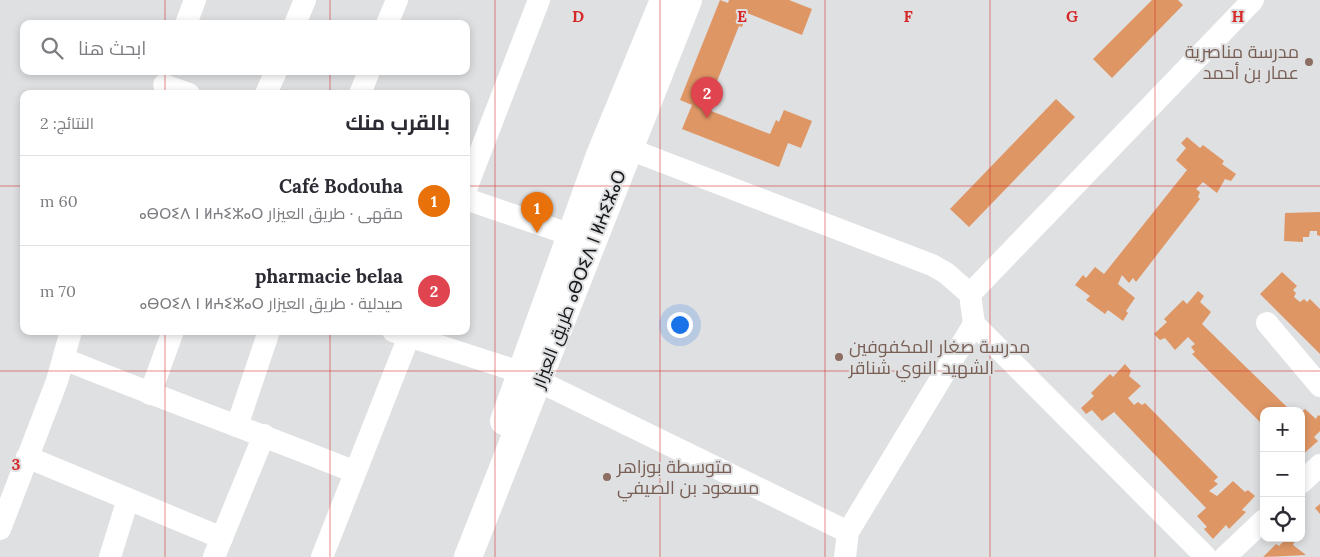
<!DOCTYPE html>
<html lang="ar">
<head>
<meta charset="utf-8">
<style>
  body { margin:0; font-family:Lora,Cairo,"Noto Sans Tifinagh",serif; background:#f7f7f7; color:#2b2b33; direction:rtl }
  .controls { position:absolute; right:15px; bottom:15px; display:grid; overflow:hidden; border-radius:10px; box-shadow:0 2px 8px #0003 }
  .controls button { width:45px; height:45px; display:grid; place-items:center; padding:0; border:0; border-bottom:1px solid #e1e1e2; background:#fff; color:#2b2b33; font:25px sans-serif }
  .you { position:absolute; left:679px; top:324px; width:18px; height:18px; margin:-12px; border:4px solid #fff; border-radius:50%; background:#1a73e8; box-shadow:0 0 0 8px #1a73e833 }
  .badge { display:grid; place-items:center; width:32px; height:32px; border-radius:50%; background:#d93025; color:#fff; font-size:16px; font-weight:700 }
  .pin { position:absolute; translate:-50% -41px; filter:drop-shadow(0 1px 2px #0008) }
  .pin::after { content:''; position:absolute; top:26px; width:18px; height:15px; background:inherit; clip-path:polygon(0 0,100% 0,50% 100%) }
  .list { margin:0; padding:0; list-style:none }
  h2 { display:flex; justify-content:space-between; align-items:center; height:65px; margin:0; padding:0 20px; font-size:21px }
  h2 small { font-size:16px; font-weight:400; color:#7c7c81 }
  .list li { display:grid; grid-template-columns:32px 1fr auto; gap:15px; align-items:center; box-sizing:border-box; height:90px; padding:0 20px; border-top:1px solid #e1e1e2 }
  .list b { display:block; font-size:19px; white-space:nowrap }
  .list p { margin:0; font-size:16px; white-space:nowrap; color:#7c7c81 }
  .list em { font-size:16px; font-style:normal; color:#7c7c81 }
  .icon { flex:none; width:28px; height:28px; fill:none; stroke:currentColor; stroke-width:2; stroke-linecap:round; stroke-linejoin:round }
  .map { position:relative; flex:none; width:1320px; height:557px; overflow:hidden; direction:ltr }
  .search { position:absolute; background:#fff; box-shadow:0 2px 8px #0003; left:20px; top:20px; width:450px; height:55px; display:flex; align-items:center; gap:12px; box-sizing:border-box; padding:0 18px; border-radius:10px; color:#7c7c81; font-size:19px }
  .panel { position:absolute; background:#fff; box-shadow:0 2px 8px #0003; left:20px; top:90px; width:450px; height:245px; border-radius:10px; direction:rtl }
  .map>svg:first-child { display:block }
</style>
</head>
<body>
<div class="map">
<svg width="1320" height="557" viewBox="0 0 1320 557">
  <rect width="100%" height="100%" fill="#dfe0e2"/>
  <!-- building -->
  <g fill="#df9665">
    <path d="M720,0l8,3 1,-3h60l23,9 -10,26 -55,-22 -5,14 -3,-1 -33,83 64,25 6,-14 3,2 5,-12 28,11 -11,27 -13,-5 -9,24 -97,-38 10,-24 -12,-5z"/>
    <path d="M1152,0h26l5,5 -71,73 -19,-19z"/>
    <path d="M1056,99l19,18 -106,110 -19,-18z"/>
    <path d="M1187,137l13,11 3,-3 21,16 -2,3 14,10 -5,7 -6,-2 -8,14 -14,-11 -7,7 4,3 -2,5 2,2 -64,83 -3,-4 -4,5 -7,-8 -4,9 17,14 -9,13 2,2 -5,8 -15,-11 -3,4 -19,-14 4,-4 -15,-11 8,-10 3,3 9,-11 9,7 83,-104 -11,-10 10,-12 -5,-5z"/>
    <path d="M1320,212v24l-3,-1v-4h-7l-1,6h-6v5l-19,-1 1,-28z"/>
    <path d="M1282,272l15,14 -4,4 3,3 -2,4 6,5 4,-3 3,3 3,-3 10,10v45l-60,-60z"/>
    <path d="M1198,291l6,5 -4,6 11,10 -9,12 89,87h-27v15l-72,-72 3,-2 -4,-5 4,-3 -7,-7 -13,13 -10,-12 -5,2 -6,-6 13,-12 -3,-3 19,-19 4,4z"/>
    <path d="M1125,364l6,7 -2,5 12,10 -13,12 6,7 4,-3 4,3 3,-2 73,74 -4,4 4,3 -9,7 8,5 16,-15 12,11 3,-2 7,6 -13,14 4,2 -17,17 -3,-4 -13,14 -9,-10 3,-2 -10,-11 9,-8 -92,-96 -12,9 -10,-11 -6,4 -5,-6 13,-12 -3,-3 19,-19 3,3z"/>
    <path d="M1305,409l11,10 2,-4 2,1v15l-6,6 4,4 -17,15v-44z"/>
    <path d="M1320,504v10l-5,-6z"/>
    <path d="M1287,538h6l2,2 -2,5 13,10 -43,2 13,-13 3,2z"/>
  </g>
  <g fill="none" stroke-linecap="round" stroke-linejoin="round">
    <!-- minor -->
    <g stroke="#fff" stroke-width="22">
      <path d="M186,24l9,-24"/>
      <path d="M295,24l10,-24"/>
      <path d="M387,24l10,-24"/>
      <path d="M164,85l25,9"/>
      <path d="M266,94l10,-23"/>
      <path d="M360,94l9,-23"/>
      <path d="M629,149l303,116 14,8 24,21 4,30 232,233"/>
      <path d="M466,189l73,-189"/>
      <path d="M466,199l120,41"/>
      <path d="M970,294l283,-294"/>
      <path d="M1267,323l53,63"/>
      <path d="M393,331l127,41 328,160"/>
      <path d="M64,359c96,39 194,74 291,113"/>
      <path d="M150,394l23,-63"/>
      <path d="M237,426l32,-95"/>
      <path d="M27,457l195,81"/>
      <path d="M1301,483l19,-18"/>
      <path d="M0,529l57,-148 14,-50"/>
      <path d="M110,557l18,-58"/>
      <path d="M214,557l50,-122"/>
      <path d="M322,557l89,-226"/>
      <path d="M845,557l3,-25 126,-208"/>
      <path d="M1225,557l39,-37"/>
    </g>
    <!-- secondary -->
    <g stroke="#fff" stroke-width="28">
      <path d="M504,421l96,-266 64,-155"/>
      <path d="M468,557l220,-557"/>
    </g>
  </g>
  <!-- grid -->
  <path fill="none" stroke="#d62828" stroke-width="1" stroke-opacity="0.55" d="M165,0v24M330,0v24M495,0v557M660,0v557M825,0v557M990,0v557M1155,0v557M165,71v23M330,71v23M0,186h24M466,186h854M165,331v226M330,331v226M0,371h1320"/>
  <!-- markers -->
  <g fill="#8d6e63" stroke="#dfe0e2" stroke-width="2">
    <circle cx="1309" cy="62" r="5"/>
    <circle cx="839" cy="357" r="5"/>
    <circle cx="607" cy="477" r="5"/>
  </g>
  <g text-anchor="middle" stroke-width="4" stroke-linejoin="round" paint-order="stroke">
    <!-- education labels -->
    <g font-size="18" fill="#785e54" stroke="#dfe0e2" text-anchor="start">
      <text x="1299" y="58" text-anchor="end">مدرسة مناصرية<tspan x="1299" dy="21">عمار بن أحمد</tspan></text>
      <text x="849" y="353">مدرسة صغار المكفوفين<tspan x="849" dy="21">الشهيد النوي شناقر</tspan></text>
      <text x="617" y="473">متوسطة بوزاهر<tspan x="617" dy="21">مسعود بن الصيفي</tspan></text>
    </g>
    <!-- street labels -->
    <g font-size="18" fill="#181819" stroke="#dfe0e2">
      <text transform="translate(579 279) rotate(-69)" y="6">طريق العيزار ⴰⴱⵔⵉⴷ ⵏ ⵍⵄⵉⵣⴰⵔ</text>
    </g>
  </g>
  <g font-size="16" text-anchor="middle" font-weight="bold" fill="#d62828" stroke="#dfe0e2" stroke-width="4" stroke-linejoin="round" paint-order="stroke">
    <text x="578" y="22">D</text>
    <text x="742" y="22">E</text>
    <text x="908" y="22">F</text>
    <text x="1072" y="22">G</text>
    <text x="1238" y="22">H</text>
    <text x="16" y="470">3</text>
  </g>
</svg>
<div class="controls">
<button>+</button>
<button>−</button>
<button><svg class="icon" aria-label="locate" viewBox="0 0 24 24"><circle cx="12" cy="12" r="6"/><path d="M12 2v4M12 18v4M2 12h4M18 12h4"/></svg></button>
</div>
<div class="you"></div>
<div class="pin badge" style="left:537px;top:233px;background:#e8710a">1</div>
<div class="pin badge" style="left:707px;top:118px;background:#e0444e">2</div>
<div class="search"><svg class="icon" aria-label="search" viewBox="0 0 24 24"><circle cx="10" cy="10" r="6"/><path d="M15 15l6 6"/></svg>ابحث هنا</div>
<section class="panel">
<h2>بالقرب منك<small>النتائج: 2</small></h2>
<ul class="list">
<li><span class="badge" style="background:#e8710a">1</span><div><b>Café Bodouha</b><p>مقهى · طريق العيزار ⴰⴱⵔⵉⴷ ⵏ ⵍⵄⵉⵣⴰⵔ</p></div><em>60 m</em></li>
<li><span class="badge" style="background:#e0444e">2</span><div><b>pharmacie belaa</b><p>صيدلية · طريق العيزار ⴰⴱⵔⵉⴷ ⵏ ⵍⵄⵉⵣⴰⵔ</p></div><em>70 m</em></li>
</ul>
</section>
</div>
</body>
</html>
